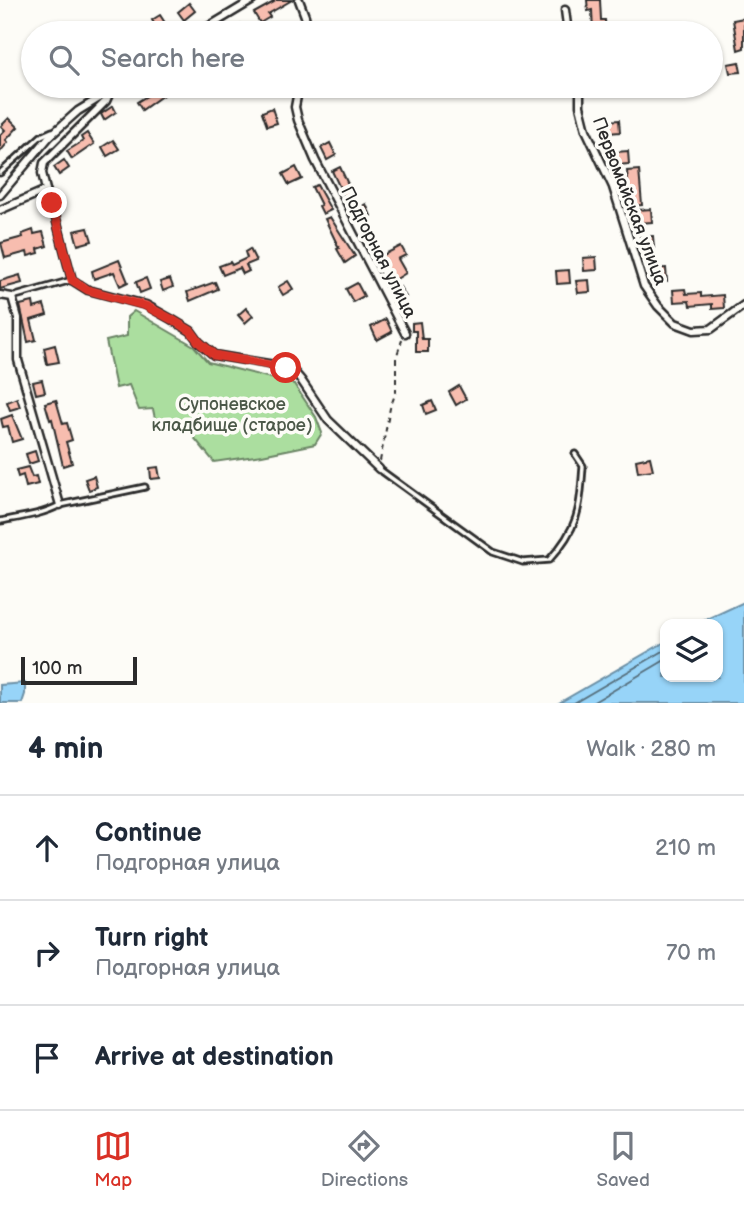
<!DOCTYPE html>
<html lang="en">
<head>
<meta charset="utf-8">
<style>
  body { margin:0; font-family:"Balsamiq Sans",sans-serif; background:#f6f6f7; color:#1f2937 }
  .controls { position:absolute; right:21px; bottom:21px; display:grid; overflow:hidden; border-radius:14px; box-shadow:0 2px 5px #0004 }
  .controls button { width:63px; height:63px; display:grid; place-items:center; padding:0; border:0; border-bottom:2px solid #e0e1e3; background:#fff; color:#1f2937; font:35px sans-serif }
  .scale { position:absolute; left:21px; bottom:18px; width:116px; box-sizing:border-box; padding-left:7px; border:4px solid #2b2b2b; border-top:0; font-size:19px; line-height:24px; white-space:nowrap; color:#2b2b2b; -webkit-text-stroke:5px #fdfcf7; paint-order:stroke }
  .stop { position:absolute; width:21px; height:21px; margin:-16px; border:5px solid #d93025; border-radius:50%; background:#fff }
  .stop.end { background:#d93025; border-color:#fff; box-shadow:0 2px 7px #0008 }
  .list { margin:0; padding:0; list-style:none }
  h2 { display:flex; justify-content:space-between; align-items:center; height:91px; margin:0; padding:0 28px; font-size:30px }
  h2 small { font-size:23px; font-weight:400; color:#747a83 }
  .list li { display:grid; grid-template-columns:46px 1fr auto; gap:21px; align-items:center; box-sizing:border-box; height:105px; padding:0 28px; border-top:2px solid #e0e1e3 }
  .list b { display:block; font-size:26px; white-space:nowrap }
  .list p { margin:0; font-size:23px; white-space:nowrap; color:#747a83 }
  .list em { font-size:23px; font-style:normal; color:#747a83 }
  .icon { flex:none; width:38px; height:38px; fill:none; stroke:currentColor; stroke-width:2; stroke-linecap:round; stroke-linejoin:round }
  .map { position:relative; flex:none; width:744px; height:703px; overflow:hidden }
  .search { position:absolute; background:#fff; box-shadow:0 2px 5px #0004; left:21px; right:21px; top:21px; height:77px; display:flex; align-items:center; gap:18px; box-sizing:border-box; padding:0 24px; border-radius:38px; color:#747a83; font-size:26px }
  .sheet { height:406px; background:#fff }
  nav { display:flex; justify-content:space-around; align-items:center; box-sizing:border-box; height:98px; border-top:2px solid #e0e1e3; background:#fff; font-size:19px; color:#747a83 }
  nav a { display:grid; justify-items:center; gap:4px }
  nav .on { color:#d93025 }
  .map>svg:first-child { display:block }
</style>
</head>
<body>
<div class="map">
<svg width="744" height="703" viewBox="0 0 744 703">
  <rect width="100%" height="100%" fill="#fdfcf7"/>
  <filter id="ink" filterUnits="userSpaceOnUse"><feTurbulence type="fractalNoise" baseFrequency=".0143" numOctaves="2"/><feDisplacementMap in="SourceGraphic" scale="14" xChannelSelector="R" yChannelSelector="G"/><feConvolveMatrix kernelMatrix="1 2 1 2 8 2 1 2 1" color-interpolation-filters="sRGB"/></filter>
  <g filter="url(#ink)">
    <!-- green -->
    <path fill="#abde9f" stroke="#6b8465" stroke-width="2" d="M134,311l60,35 14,16 86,22 22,33 6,16 -7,11 -53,11 -48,7 -35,-43h-24l-2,-10 -14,1 -10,-25 -13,3 -10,-47 21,-5v-19z"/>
    <!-- water -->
    <g fill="#97d4f8" stroke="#6c90a6" stroke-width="2">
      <path d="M744,602v101h-185l106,-61v35h53v-53h-21z"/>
      <path d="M25,683v11l-3,9h-22v-18z"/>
    </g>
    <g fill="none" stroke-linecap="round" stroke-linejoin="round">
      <!-- shore -->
      <g stroke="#566f7d" stroke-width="2">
        <path d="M574,703l91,-53"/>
        <path d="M592,703l73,-43"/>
      </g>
    </g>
    <!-- building -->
    <g fill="#f7bdaf" stroke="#2b2b2b" stroke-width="2">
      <path d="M272,0h20l-24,14 2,3 -10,6 -6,-10 20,-11z"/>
      <path d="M587,0h13l1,20h4l1,12 -13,1 -1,-23 -4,1z"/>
      <path d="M189,3l6,8 -11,9 -6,-8z"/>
      <path d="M160,15l7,11 -8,5 -7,-11z"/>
      <path d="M744,18v30l-6,2 -5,-30z"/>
      <path d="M240,24l5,9h-23z"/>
      <path d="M739,62l2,10 -11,1 -2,-9z"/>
      <path d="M152,86h15l3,4 -28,20 -5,-8 18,-11z"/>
      <path d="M113,106l3,6 -12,8 -3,-6z"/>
      <path d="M272,108l5,15 -10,3 -5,-14z"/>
      <path d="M9,118l9,9 -12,13 2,2 -8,10v-17l5,-5 -4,-4z"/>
      <path d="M619,120l1,12 -12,1 -1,-12z"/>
      <path d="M87,133l7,11 -22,15 -5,-8 16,-10 -2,-4z"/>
      <path d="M113,140l6,9 -12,7 -5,-9z"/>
      <path d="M330,143l6,12 -9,5 -6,-12z"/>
      <path d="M628,151l1,13 -12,1 -1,-13z"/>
      <path d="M64,160l5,8 -10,7 -5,-8z"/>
      <path d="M296,167l6,12 -13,6 -6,-11z"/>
      <path d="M340,167l14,30 -8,4 -14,-30z"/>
      <path d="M639,170l3,35 -12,1 -3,-35z"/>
      <path d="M317,185l14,25 -8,4 -4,-8 2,-1 -9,-18z"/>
      <path d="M366,204l5,12 -9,5 -5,-12z"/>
      <path d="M651,209l1,13 -13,1 -1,-13z"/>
      <path d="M330,217l25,39 -10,7 -8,-14 2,-1 -14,-29z"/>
      <path d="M88,228l4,13 -14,4 -4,-14z"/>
      <path d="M33,230l1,4 9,-2 4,14 -9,3 1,4 -11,3 -1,-4 -22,6 -4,-15 22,-6 -1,-3z"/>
      <path d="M371,231l7,12 -7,4 -7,-12z"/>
      <path d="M653,236l1,12 -13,1 -1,-12z"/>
      <path d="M401,246l5,9 -8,4 8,14 -13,8 -14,-24z"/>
      <path d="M250,249l6,12 -10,4 3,6 -6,3 -3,-6 -17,7 -4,-9 11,-4 2,3 15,-7 -2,-6z"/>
      <path d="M596,257l1,13 -13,1 -1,-13z"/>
      <path d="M119,260l9,22 -8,4 -6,-14 -20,7 -2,-8z"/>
      <path d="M666,268l1,13 -12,1 -1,-13z"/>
      <path d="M569,270l1,13 -13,1 -1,-13z"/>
      <path d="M20,275l2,8 -22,6v-8z"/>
      <path d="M146,278l4,11 -10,4 -4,-11z"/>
      <path d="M170,279l3,8 -10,4 -3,-9z"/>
      <path d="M589,280l1,12 -12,1 -2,-12z"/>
      <path d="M288,281l5,8 -10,6 -5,-8z"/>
      <path d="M215,282l3,7 -28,12 -3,-9z"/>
      <path d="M357,283l7,13 -11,6 -7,-13z"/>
      <path d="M400,287l6,10 -8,5 -6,-9z"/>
      <path d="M685,289l1,5 15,-1v4l22,-2 1,13 -12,1v-5l-22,2 -1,-5 -15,1 -1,-12z"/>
      <path d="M33,302l1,6 10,-3 3,10 -16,5 5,20 -8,2 -8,-37z"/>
      <path d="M246,308l7,8 -8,7 -7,-8z"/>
      <path d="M386,319l6,13 -15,8 -6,-13z"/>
      <path d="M420,322l2,17h6v13h-12v-21h-4v-8z"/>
      <path d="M55,345l4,17 -12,2 -3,-16z"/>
      <path d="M42,380l3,12 -9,2 -3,-12z"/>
      <path d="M459,386l7,13 -10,6 -7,-13z"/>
      <path d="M17,398l3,9 -10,3 -3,-8z"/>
      <path d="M56,400l7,24 4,-1 5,17 -6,2 6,21 -9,3 -11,-47 -2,1 -5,-17z"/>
      <path d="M432,401l4,9 -10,4 -3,-9z"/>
      <path d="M12,415l10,24 -10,3 -4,-16 -5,1 -2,-8z"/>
      <path d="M35,451l3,10 -9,3 -3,-10z"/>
      <path d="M650,457l3,13 -15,2 -2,-12z"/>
      <path d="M28,467l4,10 4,-1 2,8 -12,3 -3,-12 -5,2 -2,-7z"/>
      <path d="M158,467l2,11 -9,1 -1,-11z"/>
      <path d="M94,476l3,11 -8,3 -4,-11z"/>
    </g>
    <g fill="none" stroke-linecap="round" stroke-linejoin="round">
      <defs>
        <g id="service">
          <path d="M0,173l41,-37 11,-5"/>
          <path d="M12,297l60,-17"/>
          <path d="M379,469l114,83 30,10 26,-2c30,-32 31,-52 34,-94l-8,-12"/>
          <path d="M0,521c21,-4 41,-6 60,-16l85,-18"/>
        </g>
        <g id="minor">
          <path d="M299,0l6,16 4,17"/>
          <path d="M565,10l3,23"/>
          <path d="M198,33l55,-33"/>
          <path d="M299,86l-4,21 3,13 17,40 90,173"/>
          <path d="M580,86v20l6,24 27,57 31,99 14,20 17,17 19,7 17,-1 33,-24"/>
          <path d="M46,190l6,13 20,77 16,10 58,15 25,14 20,12 8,11 15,13 73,12 8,6 6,7 27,40 51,49"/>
          <path d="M0,195l49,-58 29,-26 41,-25"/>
          <path d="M0,210l46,-20 -4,-17 2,-10 62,-62 4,-9"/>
          <path d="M0,295l12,2 6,21v42l42,145"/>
        </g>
      </defs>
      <!-- service casing -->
      <use href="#service" stroke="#2b2b2b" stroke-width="9"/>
      <!-- minor casing -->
      <use href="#minor" stroke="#2b2b2b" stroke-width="11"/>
      <!-- path -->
      <path stroke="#2b2b2b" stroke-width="2" stroke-dasharray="5 5" stroke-linecap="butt" d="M380,461l10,-53 6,-16v-34l6,-18"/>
      <!-- service -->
      <use href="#service" stroke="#fdfcf7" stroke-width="3.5"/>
      <!-- minor -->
      <use href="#minor" stroke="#fdfcf7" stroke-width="6"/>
    </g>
  </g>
  <g fill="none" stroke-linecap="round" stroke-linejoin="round" filter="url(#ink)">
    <!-- route -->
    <path stroke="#d93025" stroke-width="9" d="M52,203l20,77 16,10 58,16 25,13 20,12 8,11 15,13 72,13"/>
  </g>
  <g text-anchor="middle" stroke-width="7" stroke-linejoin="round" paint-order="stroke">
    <!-- street labels -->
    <g font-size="18" fill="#2b2b2b" stroke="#fdfcf7">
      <text transform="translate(630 201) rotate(69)" y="6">Первомайская улица</text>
      <text transform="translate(379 252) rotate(63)" y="6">Подгорная улица</text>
    </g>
    <!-- park labels -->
    <g font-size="18" fill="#4b5848" stroke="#fdfcf7">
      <text x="232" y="410">Супоневское<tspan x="232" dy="21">кладбище (старое)</tspan></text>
    </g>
  </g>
</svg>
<div class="controls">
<button><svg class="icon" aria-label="layers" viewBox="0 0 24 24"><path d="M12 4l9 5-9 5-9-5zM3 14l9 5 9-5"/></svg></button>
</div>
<div class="scale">100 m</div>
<div class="stop" style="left:286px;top:368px"></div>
<div class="stop end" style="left:52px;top:203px"></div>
<div class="search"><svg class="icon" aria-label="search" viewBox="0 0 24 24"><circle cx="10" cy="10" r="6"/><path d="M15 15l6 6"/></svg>Search here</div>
</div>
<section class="sheet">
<h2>4 min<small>Walk · 280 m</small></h2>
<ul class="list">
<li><svg class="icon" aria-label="ahead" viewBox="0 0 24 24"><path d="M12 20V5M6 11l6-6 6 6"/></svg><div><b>Continue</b><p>Подгорная улица</p></div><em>210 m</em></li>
<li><svg class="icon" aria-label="right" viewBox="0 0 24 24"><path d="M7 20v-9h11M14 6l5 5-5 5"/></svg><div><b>Turn right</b><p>Подгорная улица</p></div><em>70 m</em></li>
<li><svg class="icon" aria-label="arrive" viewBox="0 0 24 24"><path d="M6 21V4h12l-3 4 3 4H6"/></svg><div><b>Arrive at destination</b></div></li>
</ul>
</section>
<nav>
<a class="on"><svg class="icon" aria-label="map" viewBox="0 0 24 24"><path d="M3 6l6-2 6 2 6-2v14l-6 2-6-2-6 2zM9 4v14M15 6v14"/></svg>Map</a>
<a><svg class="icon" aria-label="directions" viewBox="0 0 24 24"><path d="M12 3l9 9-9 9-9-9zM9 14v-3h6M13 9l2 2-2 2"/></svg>Directions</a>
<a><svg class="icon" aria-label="saved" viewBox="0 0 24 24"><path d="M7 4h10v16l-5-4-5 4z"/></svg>Saved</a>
</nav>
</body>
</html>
